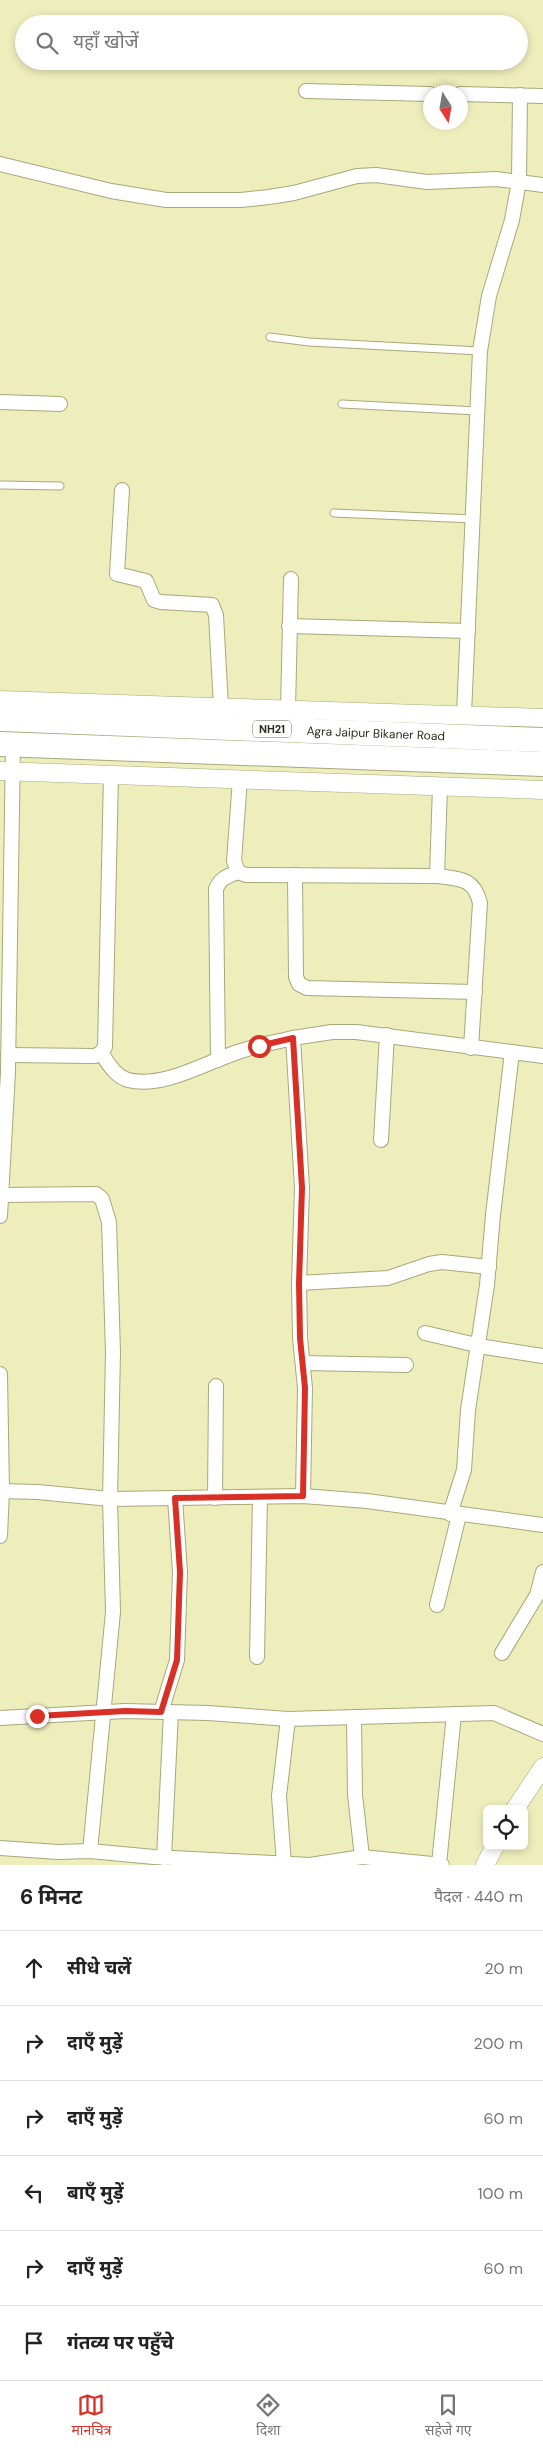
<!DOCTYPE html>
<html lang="hi">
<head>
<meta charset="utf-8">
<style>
  body { margin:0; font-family:"DM Sans","Noto Sans Devanagari",sans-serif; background:#f6f6f6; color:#222 }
  .controls { position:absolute; right:15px; bottom:15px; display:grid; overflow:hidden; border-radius:8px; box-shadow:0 2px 8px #0003 }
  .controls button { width:45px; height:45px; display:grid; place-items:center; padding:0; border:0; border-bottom:1px solid #e0e0e0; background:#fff; color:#222; font:25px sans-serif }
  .compass { position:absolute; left:423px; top:85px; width:45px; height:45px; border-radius:50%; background:#fff; box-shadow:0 2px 8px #0003; rotate:169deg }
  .stop { position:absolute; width:15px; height:15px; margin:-11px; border:4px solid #d93025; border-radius:50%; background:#fff }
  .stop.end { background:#d93025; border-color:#fff; box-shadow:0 1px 5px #0008 }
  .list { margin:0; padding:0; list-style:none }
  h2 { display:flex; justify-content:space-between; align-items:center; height:65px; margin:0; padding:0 20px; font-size:21px }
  h2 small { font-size:16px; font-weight:400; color:#767676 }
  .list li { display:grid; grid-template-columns:32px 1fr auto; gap:15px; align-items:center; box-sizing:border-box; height:75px; padding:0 20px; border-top:1px solid #e0e0e0 }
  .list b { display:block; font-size:19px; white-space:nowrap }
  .list em { font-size:16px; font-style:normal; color:#767676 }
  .icon { flex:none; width:28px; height:28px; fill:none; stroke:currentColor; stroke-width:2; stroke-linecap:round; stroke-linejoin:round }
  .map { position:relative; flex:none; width:543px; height:1865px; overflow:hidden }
  .search { position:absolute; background:#fff; box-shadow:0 2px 8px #0003; left:15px; right:15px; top:15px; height:55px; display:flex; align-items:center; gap:12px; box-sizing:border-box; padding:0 18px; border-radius:28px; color:#767676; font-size:19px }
  .sheet { height:515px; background:#fff }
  nav { display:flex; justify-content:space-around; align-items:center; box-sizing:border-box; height:70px; border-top:1px solid #e0e0e0; background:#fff; font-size:14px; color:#767676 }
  nav a { display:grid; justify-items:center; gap:2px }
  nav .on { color:#d93025 }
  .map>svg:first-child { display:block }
</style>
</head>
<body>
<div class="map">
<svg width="543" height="1865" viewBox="0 0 543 1865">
  <rect width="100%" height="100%" fill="#eeeebd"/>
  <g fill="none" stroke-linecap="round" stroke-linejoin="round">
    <defs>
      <g id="service">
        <path d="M270,337l39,5 171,9"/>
        <path d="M342,404l135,7"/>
        <path d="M0,485l60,1"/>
        <path d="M334,513l139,6"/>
      </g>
      <g id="minor">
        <path d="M306,91l124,3"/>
        <path d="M460,94l83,2"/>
        <path d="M0,164l111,27 55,9h75l28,-3 25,-4 63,-17 19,-1 51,7 69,-3 47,6"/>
        <path d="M0,402l60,2"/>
        <path d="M122,490l-5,84 29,7 8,19 7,2 51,3 4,10 5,92"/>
        <path d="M289,626l179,5"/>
        <path d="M288,709l3,-130"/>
        <path d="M464,714l16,-363 9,-55 23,-76 7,-39 1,-86"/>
        <path d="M240,779l-6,82 4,11 8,3 191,1c23,3 37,2 43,27l-9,145"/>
        <path d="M295,875l1,102 3,7 8,4 168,4"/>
        <path d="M437,876l3,-90"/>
        <path d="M101,1053c7,10 14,23 27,27 36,9 80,-19 113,-29 17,-6 35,-9 52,-13"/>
        <path d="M8,1055l87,1 6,-3 4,-6 6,-272"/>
        <path d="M218,1060l-2,-171c4,-11 12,-13 22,-17"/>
        <path d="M381,1140l6,-105"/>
        <path d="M1,1195l95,-1 6,5 7,23 4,130 -3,147 3,113 -23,239"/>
        <path d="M0,1216l8,-144 5,-328"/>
        <path d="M299,1283l89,-5 41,-14 13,-2 47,5"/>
        <path d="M425,1333l60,14 58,9"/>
        <path d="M303,1363l103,2"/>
        <path d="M0,1374l2,117 -2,45"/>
        <path d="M0,1491l38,1 72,7 193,-3 64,5 176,24"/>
        <path d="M303,1496l2,-108 -5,-50 -1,-55 3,-95 -9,-150 39,-6h24l187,24"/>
        <path d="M215,1498l1,-112"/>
        <path d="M450,1514l14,-44 4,-60 19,-125 6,-70 19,-163"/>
        <path d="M437,1605l22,-90"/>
        <path d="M502,1653l35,-58 6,-23"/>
        <path d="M257,1657l3,-160"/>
        <path d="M161,1712l16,-52 3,-88 -5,-74"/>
        <path d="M0,1718l125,-7 83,2 80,6 206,-6 49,21"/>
        <path d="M0,1848l58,4 32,-1 64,6 156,8 52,-8 -7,-62 -1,-78"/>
        <path d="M362,1857l80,8"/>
        <path d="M164,1858l7,-146"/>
        <path d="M284,1864l-5,-68 9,-77"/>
        <path d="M439,1864l15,-150"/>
      </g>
      <g id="tertiary">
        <path d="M0,700l543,18"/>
        <path d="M0,771l543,19"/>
        <path d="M515,1809l28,-42"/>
        <path d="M485,1865l10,-19"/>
      </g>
      <g id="trunk">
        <path id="s1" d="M0,719l543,21"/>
        <path d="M0,744l543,20"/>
      </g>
    </defs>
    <!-- service casing -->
    <use href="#service" stroke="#a8a879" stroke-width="9"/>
    <!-- minor casing -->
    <use href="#minor" stroke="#a8a879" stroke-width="16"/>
    <!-- tertiary casing -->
    <use href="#tertiary" stroke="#a8a879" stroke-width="19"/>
    <!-- trunk casing -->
    <use href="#trunk" stroke="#a8a879" stroke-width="26"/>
    <!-- service -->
    <use href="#service" stroke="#fff" stroke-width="7"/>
    <!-- minor -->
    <use href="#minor" stroke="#fff" stroke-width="14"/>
    <!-- tertiary -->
    <use href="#tertiary" stroke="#fff" stroke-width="18"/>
    <!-- trunk -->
    <use href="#trunk" stroke="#fff" stroke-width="24"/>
  </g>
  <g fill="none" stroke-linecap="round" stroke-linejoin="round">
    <!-- route -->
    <path stroke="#d93025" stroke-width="6" d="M37,1716l88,-5 36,1 16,-52 3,-88 -5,-74 128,-2 2,-108 -5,-50 -1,-55 3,-95 -9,-150 -34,8"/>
  </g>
  <g text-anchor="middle" stroke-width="5" stroke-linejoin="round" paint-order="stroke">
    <!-- shield labels -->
    <rect fill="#fff" stroke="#6b6b5d" stroke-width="1" x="253" y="720.5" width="38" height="17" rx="4"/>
    <g font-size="11" font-weight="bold" fill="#2b2b18">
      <text x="272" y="733">NH21</text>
    </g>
    <!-- street labels -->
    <g font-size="12" fill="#2b2b18" stroke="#fff">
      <text dy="4" stroke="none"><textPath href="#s1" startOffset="376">Agra Jaipur Bikaner Road</textPath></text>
    </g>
  </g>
</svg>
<div class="controls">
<button><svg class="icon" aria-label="locate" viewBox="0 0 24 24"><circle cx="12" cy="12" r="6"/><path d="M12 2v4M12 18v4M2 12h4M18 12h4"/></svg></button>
</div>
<svg class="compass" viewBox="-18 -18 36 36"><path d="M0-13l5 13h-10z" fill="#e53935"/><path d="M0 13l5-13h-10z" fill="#767676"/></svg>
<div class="stop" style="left:259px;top:1046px"></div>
<div class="stop end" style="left:37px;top:1716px"></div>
<div class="search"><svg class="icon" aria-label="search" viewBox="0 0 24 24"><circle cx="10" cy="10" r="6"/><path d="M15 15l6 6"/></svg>यहाँ खोजें</div>
</div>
<section class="sheet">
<h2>6 मिनट<small>पैदल · 440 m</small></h2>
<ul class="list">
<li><svg class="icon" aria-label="ahead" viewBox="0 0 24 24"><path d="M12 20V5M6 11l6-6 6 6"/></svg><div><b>सीधे चलें</b></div><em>20 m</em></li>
<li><svg class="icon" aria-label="right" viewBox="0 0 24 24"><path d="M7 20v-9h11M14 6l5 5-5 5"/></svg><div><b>दाएँ मुड़ें</b></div><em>200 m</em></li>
<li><svg class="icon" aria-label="right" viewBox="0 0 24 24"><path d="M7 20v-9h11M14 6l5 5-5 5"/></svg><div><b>दाएँ मुड़ें</b></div><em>60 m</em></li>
<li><svg class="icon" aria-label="left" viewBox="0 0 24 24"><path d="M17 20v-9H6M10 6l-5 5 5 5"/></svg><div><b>बाएँ मुड़ें</b></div><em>100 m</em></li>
<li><svg class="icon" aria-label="right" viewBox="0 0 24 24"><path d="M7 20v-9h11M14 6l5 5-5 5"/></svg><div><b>दाएँ मुड़ें</b></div><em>60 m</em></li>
<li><svg class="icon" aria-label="arrive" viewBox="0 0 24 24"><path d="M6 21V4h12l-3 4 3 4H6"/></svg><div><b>गंतव्य पर पहुँचे</b></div></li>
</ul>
</section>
<nav>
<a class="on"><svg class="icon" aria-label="map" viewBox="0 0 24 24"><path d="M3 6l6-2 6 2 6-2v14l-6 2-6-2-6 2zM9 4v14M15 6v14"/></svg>मानचित्र</a>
<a><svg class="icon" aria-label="directions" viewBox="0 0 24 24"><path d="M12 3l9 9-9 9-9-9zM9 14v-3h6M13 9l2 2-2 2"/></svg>दिशा</a>
<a><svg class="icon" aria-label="saved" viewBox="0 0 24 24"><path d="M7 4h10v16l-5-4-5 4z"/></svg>सहेजे गए</a>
</nav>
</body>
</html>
